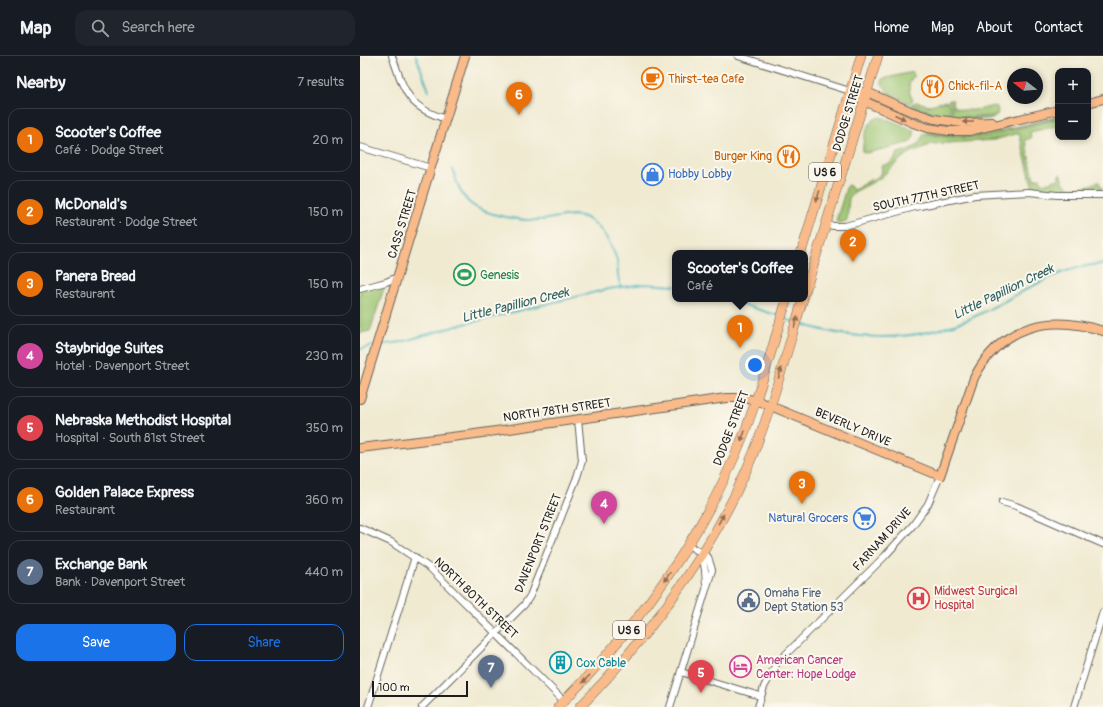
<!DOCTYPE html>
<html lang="en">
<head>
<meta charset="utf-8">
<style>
  body { margin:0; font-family:Pangolin,sans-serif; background:#20242c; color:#f1f3f6 }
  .controls { position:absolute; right:12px; top:12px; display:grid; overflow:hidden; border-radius:8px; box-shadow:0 2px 6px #0003 }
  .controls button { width:36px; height:36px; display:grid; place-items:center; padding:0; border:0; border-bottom:1px solid #363941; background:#171b24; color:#f1f3f6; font:20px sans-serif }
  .compass { position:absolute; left:647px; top:12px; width:36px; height:36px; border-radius:50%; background:#171b24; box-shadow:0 2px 6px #0003; rotate:287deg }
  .scale { position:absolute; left:12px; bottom:10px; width:96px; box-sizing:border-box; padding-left:4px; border:2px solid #1c1c1c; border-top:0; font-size:11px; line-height:14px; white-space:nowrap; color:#1c1c1c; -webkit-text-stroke:3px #fbf7ec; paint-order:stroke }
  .you { position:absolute; left:395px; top:309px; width:14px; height:14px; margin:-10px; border:3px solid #fff; border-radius:50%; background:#1a73e8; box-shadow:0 0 0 6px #1a73e833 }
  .badge { display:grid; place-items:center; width:26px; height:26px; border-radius:50%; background:#1a73e8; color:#fff; font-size:13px; font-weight:700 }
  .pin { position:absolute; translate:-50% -33px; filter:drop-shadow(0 1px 2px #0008) }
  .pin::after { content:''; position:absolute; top:21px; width:14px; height:12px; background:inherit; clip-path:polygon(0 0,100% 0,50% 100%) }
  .popup { position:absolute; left:312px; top:194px; width:136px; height:52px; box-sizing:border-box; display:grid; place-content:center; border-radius:8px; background:#171b24; filter:drop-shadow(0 1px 3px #0005); font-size:13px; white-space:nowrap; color:#9ea1a6 }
  .popup b { font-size:15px; color:#f1f3f6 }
  .popup::after { content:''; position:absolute; left:50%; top:100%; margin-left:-8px; border:8px solid transparent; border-top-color:#171b24 }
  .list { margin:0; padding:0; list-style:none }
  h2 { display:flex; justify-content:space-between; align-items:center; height:52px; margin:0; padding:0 16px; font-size:17px }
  h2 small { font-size:13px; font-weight:400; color:#9ea1a6 }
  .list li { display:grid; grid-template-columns:26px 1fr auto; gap:12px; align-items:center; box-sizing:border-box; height:64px; margin:0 8px 8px; padding:0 8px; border:1px solid #363941; border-radius:12px }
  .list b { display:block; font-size:15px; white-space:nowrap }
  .list p { margin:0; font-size:13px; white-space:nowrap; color:#9ea1a6 }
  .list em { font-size:13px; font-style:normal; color:#9ea1a6 }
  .actions { display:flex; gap:8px; padding:12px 16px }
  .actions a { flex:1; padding:9px 0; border:1px solid #1a73e8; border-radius:12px; text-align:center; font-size:14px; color:#1a73e8 }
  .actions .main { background:#1a73e8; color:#fff }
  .icon { flex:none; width:22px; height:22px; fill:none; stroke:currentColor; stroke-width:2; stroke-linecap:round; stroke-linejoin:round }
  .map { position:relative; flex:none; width:743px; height:651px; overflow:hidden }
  header { display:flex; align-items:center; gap:24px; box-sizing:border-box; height:56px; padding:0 20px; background:#171b24; border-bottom:1px solid #363941 }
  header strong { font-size:19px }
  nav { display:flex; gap:22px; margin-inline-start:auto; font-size:14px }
  .search { width:280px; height:36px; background:#20242c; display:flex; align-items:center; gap:10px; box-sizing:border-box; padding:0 14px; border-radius:12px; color:#9ea1a6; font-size:15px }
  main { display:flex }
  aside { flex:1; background:#171b24 }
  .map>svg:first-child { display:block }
</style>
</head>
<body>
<header>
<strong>Map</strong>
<div class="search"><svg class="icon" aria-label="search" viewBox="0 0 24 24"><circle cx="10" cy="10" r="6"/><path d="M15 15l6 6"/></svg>Search here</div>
<nav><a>Home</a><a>Map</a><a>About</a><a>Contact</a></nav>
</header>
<main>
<aside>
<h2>Nearby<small>7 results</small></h2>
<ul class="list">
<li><span class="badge" style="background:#e8710a">1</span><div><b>Scooter's Coffee</b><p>Café · Dodge Street</p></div><em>20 m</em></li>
<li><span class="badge" style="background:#e8710a">2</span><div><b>McDonald's</b><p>Restaurant · Dodge Street</p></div><em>150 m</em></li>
<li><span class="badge" style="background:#e8710a">3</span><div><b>Panera Bread</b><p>Restaurant</p></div><em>150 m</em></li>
<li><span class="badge" style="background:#d1479c">4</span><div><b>Staybridge Suites</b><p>Hotel · Davenport Street</p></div><em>230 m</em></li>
<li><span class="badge" style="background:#e0444e">5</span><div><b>Nebraska Methodist Hospital</b><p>Hospital · South 81st Street</p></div><em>350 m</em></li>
<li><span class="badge" style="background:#e8710a">6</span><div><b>Golden Palace Express</b><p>Restaurant</p></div><em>360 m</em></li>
<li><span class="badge" style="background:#5c6f8a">7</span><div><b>Exchange Bank</b><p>Bank · Davenport Street</p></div><em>440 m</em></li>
</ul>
<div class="actions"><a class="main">Save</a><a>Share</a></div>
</aside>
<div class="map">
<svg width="743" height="651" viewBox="0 0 743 651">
  <rect width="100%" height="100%" fill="#fbf7ec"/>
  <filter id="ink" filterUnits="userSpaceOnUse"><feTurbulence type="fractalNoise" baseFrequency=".025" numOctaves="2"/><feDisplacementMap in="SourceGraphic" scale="8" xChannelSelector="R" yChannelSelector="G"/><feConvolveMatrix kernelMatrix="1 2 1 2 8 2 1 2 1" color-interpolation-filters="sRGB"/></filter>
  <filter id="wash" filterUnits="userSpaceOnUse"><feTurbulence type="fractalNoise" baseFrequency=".012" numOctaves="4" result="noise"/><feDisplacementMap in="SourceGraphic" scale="16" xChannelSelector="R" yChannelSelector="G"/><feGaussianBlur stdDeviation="0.9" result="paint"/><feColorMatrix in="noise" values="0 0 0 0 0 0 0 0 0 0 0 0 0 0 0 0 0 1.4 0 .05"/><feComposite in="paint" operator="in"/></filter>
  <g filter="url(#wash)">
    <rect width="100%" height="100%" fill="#f0ead1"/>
    <!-- green -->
    <g fill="#9cc572" stroke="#5c7047">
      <path d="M553,16l1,4c-7,6 -6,16 -1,24l-4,3 -19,-10 -8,-9v-5z"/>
      <path d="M525,35c33,23 71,30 110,26l-2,2c-18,1 -35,2 -53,-2 -20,-4 -39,-15 -57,-23z"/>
      <path d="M590,44h3l-1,3 1,1v2c12,8 27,3 41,0l3,1 1,5 -2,4 -30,1 -14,-1v-8l-4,-7z"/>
      <path d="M586,45l4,6v9l-14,-3 -25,-9 5,-2 9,2 1,2z"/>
      <path d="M698,60v2l-83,18 -21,1 -28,-4 4,-1c47,8 83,-5 128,-16z"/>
      <path d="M519,61l5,1 30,12c1,5 -1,10 -6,13l-41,10 -4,-1c-1,-11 3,-31 16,-35z"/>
      <path d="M698,63v7l-28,6 1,6 -6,2 9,39 6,-1 2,6 17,-5v-4l1,-1c1,2 2,6 4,9 7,11 25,1 35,-1l3,7 -2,2h-35l-32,-3 -14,-55 -25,7 -62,4 -22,9 -8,5 -23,21 -25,13 -5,6 -2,23 -8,2 -3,-2 11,-36 3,1 3,4 19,-11 1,1c6,-4 11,-6 8,-14l8,-2 5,-4 4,-7 17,-6 3,-3 6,-10c21,2 39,5 61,2z"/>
      <path d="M26,226l-16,49 -10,2v-44z"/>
    </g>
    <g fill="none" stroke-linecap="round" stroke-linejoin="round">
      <!-- stream -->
      <g stroke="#42b2b9" stroke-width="2">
        <path d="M56,0l13,35"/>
        <path d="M93,113c3,13 8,27 18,35 14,11 50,17 68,16 20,-1 37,-12 55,3 10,8 19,25 23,37 1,4 0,10 1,15 0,4 2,8 3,12"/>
        <path d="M365,243l54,17"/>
        <path d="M425,263l9,3"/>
        <path d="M438,267c57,19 112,20 169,-3 13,-5 25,-13 38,-19 31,-17 62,-36 98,-37"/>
        <path d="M20,289l21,-3 59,-17 148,-36 36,-5 31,2"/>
        <path d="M0,293l13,-3"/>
      </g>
    </g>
  </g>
  <g filter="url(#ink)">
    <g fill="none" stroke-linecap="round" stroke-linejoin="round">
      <defs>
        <g id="minor">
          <path d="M32,0c13,36 15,51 54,63"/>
          <path d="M378,0l112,35"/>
          <path d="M0,91l71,21"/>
          <path d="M466,169l8,1h11l70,-19 60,-12 54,-3 28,3h46"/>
          <path d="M0,233l26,-7 12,-5"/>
          <path d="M642,446l14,4 87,38"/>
          <path d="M0,472l31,14 39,26 134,133"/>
          <path d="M342,497l3,17 1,15"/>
          <path d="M321,616l79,24"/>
          <path d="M8,651l47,-150"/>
          <path d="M62,651l102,-102 6,-9 47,-119 5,-16 -4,-42"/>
          <path d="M310,651l42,-137 -4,-13 -20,-12"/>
          <path d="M398,651l6,-20 13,-24 108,-107 28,-31 15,-21 12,-28"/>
          <path d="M714,651l29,-95"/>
        </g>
        <g id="major">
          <path d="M490,35l14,10 49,22 15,5 21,3h20l89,-21"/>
          <path d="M490,35l17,1 43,19 24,8 29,4 29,-1"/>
          <path d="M728,47l15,-4"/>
          <path d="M0,343l105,-343"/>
          <path d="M0,392l108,-13 258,-37h14l16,2 184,76 34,-98c27,-53 75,-64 129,-47"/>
        </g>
        <g id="highway">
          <path d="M441,197l60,-197"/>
          <path d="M445,236l73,-236"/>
          <path d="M198,651c79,-79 145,-169 186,-273 17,-44 29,-90 43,-135"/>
          <path d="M220,651c67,-69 127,-147 166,-236 24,-55 39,-114 57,-172"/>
        </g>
      </defs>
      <!-- minor casing -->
      <use href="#minor" stroke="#66645b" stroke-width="8"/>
      <!-- major casing -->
      <use href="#major" stroke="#66645b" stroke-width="10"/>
      <!-- highway casing -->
      <use href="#highway" stroke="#66645b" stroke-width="10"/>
      <!-- minor -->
      <use href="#minor" stroke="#fff" stroke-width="6"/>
      <!-- major -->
      <use href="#major" stroke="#fabb8b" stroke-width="8"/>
      <!-- highway -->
      <use href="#highway" stroke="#fabb8b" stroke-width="9"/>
    </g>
    <!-- one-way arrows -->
    <defs><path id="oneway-solid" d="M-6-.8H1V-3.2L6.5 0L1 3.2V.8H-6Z"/></defs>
    <g fill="#8b6c54">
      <use href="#oneway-solid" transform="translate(540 61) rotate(24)"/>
      <use href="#oneway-solid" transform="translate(608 66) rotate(180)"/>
      <use href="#oneway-solid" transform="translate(458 140) rotate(107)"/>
      <use href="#oneway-solid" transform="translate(436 266) rotate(-73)"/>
      <use href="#oneway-solid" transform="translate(420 317) rotate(-73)"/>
      <use href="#oneway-solid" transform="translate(383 380) rotate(112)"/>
      <use href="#oneway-solid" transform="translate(361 463) rotate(-61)"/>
      <use href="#oneway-solid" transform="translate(307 521) rotate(125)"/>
      <use href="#oneway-solid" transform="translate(226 623) rotate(134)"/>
    </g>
  </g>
  <!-- icons -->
  <defs>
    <symbol id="cafe-ring" viewBox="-11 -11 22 22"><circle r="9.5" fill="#fbf7ec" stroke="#e8710a" stroke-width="1.5"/><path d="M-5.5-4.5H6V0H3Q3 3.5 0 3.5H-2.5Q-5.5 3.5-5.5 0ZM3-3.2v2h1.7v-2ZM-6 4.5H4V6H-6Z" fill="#e8710a"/></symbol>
    <symbol id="restaurant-ring" viewBox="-11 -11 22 22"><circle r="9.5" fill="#fbf7ec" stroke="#e8710a" stroke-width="1.5"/><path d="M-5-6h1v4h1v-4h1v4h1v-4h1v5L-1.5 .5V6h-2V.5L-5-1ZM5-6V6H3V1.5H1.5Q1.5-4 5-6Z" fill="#e8710a"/></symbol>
    <symbol id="shop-ring" viewBox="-11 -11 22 22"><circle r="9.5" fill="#fbf7ec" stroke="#3f7fe0" stroke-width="1.5"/><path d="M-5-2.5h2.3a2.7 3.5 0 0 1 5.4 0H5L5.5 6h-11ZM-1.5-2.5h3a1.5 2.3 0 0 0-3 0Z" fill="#3f7fe0"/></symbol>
    <symbol id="stadium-ring" viewBox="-11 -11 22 22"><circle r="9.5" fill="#fbf7ec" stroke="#2e9e5b" stroke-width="1.5"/><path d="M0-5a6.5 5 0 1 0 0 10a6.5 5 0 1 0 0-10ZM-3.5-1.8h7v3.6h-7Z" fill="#2e9e5b"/></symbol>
    <symbol id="supermarket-ring" viewBox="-11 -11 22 22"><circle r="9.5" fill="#fbf7ec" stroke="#3f7fe0" stroke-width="1.5"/><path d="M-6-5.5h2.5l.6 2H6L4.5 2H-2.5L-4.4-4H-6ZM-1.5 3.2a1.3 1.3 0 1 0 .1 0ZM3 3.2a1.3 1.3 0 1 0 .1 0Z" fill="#3f7fe0"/></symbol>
    <symbol id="hospital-ring" viewBox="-11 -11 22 22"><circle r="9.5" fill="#fbf7ec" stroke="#e0444e" stroke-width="1.5"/><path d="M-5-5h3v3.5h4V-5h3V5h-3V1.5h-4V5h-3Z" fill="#e0444e"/></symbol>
    <symbol id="civic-ring" viewBox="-11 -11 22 22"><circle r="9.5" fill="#fbf7ec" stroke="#5c6f8a" stroke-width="1.5"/><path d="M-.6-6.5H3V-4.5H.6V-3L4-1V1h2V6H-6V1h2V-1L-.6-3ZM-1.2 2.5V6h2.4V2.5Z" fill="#5c6f8a"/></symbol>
    <symbol id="building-ring" viewBox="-11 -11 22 22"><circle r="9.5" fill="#fbf7ec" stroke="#0f9aa8" stroke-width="1.5"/><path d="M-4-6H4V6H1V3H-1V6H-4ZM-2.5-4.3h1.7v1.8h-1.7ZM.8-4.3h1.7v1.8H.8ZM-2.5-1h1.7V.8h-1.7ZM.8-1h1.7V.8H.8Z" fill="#0f9aa8"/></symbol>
    <symbol id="hotel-ring" viewBox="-11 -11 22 22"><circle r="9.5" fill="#fbf7ec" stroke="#d1479c" stroke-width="1.5"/><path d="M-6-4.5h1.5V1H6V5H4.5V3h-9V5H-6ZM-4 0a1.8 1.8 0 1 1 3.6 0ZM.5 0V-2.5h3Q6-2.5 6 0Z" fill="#d1479c"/></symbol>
  </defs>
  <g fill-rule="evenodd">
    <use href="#cafe-ring" x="280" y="10" width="25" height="25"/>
    <use href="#restaurant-ring" x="560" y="18" width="25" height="25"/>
    <use href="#restaurant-ring" x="416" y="88" width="25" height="25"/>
    <use href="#shop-ring" x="280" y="106" width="25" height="25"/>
    <use href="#stadium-ring" x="92" y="206" width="25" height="25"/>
    <use href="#supermarket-ring" x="492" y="450" width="25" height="25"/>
    <use href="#hospital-ring" x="546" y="530" width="25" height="25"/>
    <use href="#civic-ring" x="376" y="532" width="25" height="25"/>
    <use href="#building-ring" x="188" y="594" width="25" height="25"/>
    <use href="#hotel-ring" x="368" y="598" width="25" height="25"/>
  </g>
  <g text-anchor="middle" stroke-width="4" stroke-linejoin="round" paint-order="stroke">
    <!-- shield labels -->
    <g fill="#fbf7ec" stroke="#5f5e5a" stroke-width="1">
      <rect x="449" y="107" width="32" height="18" rx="3"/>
      <rect x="253" y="565" width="32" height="18" rx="3"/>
    </g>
    <g font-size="11" font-weight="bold" fill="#1c1c1c">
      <text x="465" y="120">US 6</text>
      <text x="269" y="578">US 6</text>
    </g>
    <!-- food labels -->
    <g font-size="12" fill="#c56008" stroke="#fbf7ec" text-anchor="start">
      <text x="308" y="27">Thirst-tea Cafe</text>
      <text x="588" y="34">Chick-fil-A</text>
      <text x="412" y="104" text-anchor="end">Burger King</text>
    </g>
    <!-- street labels -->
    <g font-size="12" fill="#1c1c1c" stroke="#fbf7ec">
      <text transform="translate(488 57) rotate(-73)" y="4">DODGE STREET</text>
      <text transform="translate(566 140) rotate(-12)" y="4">SOUTH 77TH STREET</text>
      <text transform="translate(42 168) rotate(-73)" y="4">CASS STREET</text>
      <text transform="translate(197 354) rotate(-8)" y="4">NORTH 78TH STREET</text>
      <text transform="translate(493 371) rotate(23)" y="4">BEVERLY DRIVE</text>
      <text transform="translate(371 372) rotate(-69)" y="4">DODGE STREET</text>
      <text transform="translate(522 483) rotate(-48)" y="4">FARNAM DRIVE</text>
      <text transform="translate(178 487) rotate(-68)" y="4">DAVENPORT STREET</text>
      <text transform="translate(116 542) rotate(44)" y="4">NORTH 80TH STREET</text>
    </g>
    <!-- shop labels -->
    <g font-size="12" fill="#366cbe" stroke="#fbf7ec" text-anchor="start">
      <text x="308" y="122">Hobby Lobby</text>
      <text x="488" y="466" text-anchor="end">Natural Grocers</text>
    </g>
    <!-- leisure labels -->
    <g font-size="12" fill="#27864d" stroke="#fbf7ec" text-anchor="start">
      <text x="120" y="223">Genesis</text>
    </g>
    <!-- health labels -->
    <g font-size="12" fill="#be3a42" stroke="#fbf7ec" text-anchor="start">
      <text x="574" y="539">Midwest Surgical<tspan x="574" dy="14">Hospital</tspan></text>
    </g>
    <!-- service labels -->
    <g font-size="12" fill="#4e5e75" stroke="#fbf7ec" text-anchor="start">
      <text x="404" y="541">Omaha Fire<tspan x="404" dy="14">Dept Station 53</tspan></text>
    </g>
    <!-- hotel labels -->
    <g font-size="12" fill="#b23c85" stroke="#fbf7ec" text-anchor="start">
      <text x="396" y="608">American Cancer<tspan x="396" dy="14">Center: Hope Lodge</tspan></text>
    </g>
    <!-- culture labels -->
    <g font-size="12" fill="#0d838f" stroke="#fbf7ec" text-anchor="start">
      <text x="216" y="611">Cox Cable</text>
    </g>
    <!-- water labels -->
    <g font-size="13" font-style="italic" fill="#2d6063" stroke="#fbf7ec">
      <text transform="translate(643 235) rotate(-26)" y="5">Little Papillion Creek</text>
      <text transform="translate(155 248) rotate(-14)" y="5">Little Papillion Creek</text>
    </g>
  </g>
</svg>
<div class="controls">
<button>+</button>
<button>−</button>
</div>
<svg class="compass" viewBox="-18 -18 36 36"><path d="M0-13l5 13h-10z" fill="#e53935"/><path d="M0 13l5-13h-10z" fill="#9ea1a6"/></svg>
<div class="scale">100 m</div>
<div class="you"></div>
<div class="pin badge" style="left:380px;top:292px;background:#e8710a">1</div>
<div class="popup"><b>Scooter's Coffee</b>Café</div>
<div class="pin badge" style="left:493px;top:206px;background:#e8710a">2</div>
<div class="pin badge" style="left:442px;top:448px;background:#e8710a">3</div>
<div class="pin badge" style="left:244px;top:468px;background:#d1479c">4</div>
<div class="pin badge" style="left:341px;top:637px;background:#e0444e">5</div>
<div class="pin badge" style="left:159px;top:59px;background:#e8710a">6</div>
<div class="pin badge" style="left:131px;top:632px;background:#5c6f8a">7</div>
</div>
</main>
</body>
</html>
